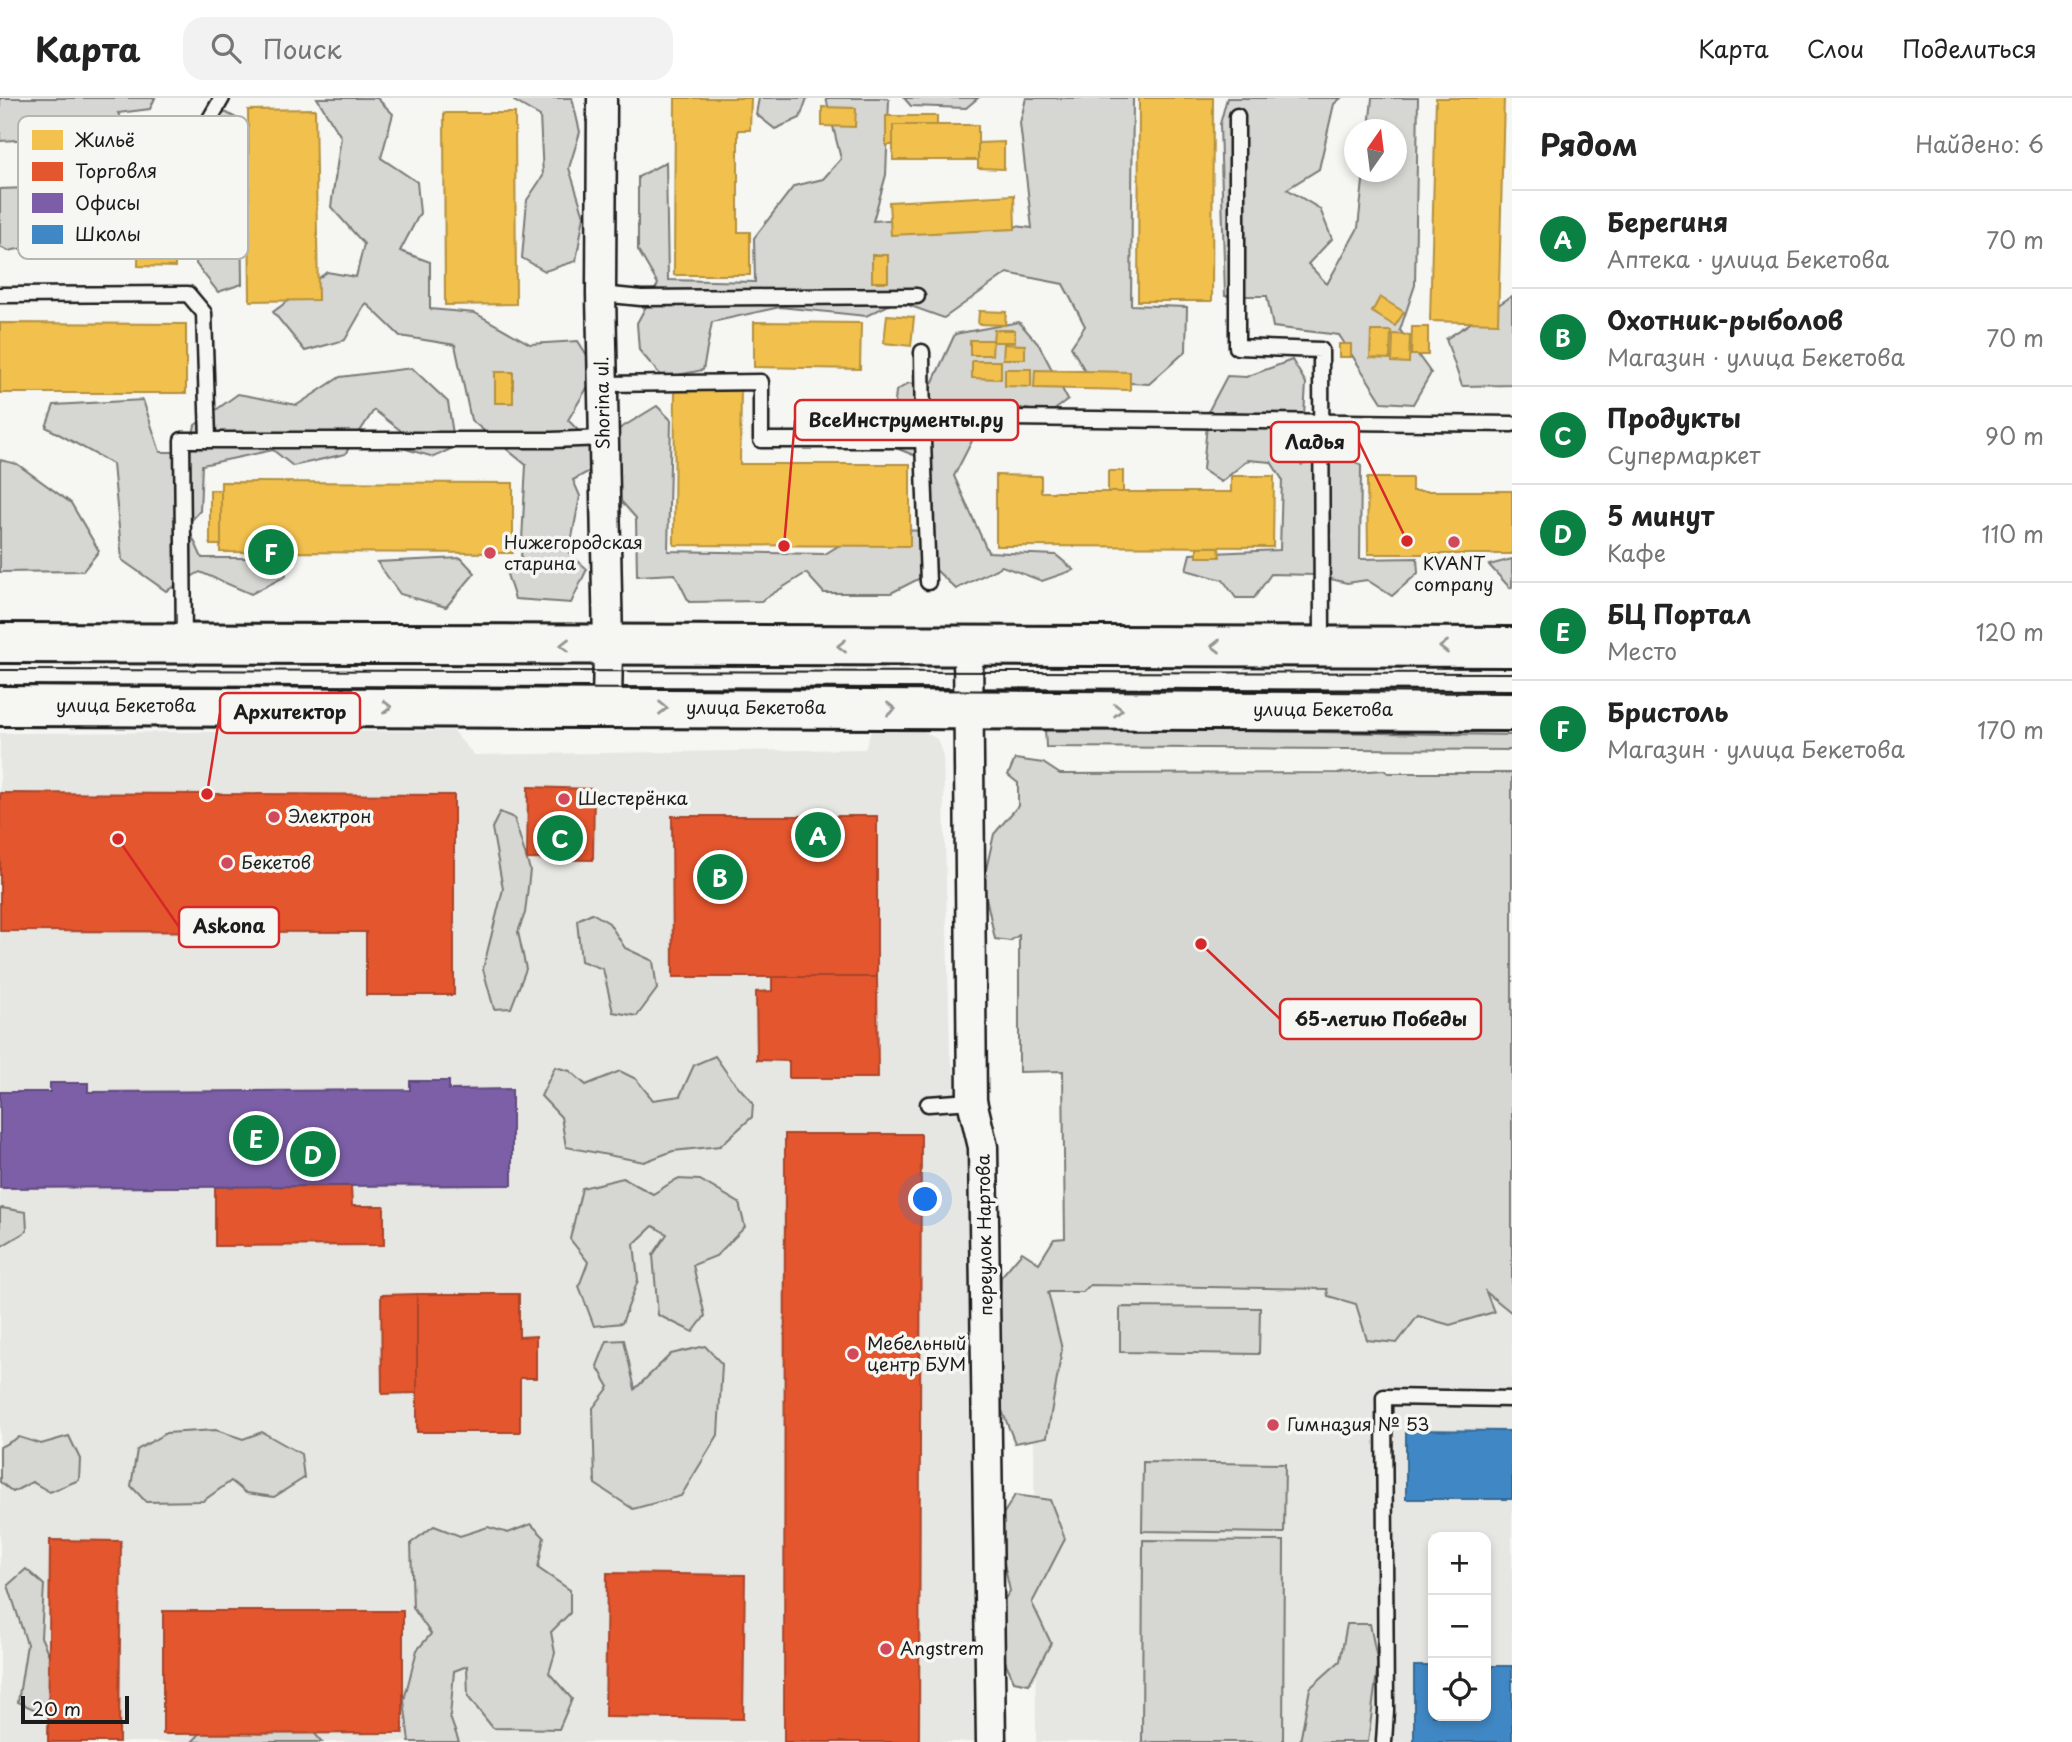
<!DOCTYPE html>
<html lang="ru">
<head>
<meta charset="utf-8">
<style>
  body { margin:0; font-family:"Playpen Sans",sans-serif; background:#f2f2f2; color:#222 }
  .controls { position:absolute; right:21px; bottom:21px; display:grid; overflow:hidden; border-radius:14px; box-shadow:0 4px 10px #0003 }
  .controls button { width:63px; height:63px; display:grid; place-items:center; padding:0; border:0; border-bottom:2px solid #e0e0e0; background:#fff; color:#222; font:35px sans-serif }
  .compass { position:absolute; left:1344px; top:21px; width:63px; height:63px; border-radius:50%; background:#fff; box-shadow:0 4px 10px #0003; rotate:14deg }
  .scale { position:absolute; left:21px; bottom:18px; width:108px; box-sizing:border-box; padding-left:7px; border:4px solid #1c1c1c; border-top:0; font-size:19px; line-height:24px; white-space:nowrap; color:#1c1c1c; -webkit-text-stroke:5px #f6f6f2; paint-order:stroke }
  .you { position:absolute; left:926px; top:1102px; width:24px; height:24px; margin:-18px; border:5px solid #fff; border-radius:50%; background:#1a73e8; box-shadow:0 0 0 10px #1a73e833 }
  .badge { display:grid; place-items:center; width:46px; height:46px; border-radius:50%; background:#0b8043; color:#fff; font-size:23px; font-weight:700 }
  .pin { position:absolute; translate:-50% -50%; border:4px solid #fff; box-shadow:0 2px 7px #0006 }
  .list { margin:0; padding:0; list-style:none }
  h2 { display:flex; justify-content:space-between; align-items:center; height:91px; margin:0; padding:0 28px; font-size:30px }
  h2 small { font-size:23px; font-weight:400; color:#767676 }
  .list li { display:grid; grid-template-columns:46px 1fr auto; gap:21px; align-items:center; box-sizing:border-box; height:98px; padding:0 28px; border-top:2px solid #e0e0e0 }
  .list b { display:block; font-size:26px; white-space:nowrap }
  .list p { margin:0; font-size:23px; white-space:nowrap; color:#767676 }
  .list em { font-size:23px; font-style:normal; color:#767676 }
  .icon { flex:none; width:38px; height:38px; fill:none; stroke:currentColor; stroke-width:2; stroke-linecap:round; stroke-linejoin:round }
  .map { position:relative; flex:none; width:1512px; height:1644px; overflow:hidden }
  header { display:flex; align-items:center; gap:42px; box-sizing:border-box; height:98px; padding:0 35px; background:#fff; border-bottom:2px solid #e0e0e0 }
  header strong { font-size:33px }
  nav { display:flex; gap:38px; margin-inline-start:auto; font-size:24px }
  .search { width:490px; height:63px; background:#f2f2f2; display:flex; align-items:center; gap:18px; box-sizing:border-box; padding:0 24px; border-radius:21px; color:#767676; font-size:26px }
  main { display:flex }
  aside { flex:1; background:#fff }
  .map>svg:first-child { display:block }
</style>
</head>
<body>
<header>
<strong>Карта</strong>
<div class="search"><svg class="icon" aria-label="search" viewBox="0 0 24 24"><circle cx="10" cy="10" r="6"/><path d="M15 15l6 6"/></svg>Поиск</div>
<nav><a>Карта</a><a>Слои</a><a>Поделиться</a></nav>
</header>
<main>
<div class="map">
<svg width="1512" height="1644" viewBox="0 0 1512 1644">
  <rect width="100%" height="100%" fill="#f6f6f2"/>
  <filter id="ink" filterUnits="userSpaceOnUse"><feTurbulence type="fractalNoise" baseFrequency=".0143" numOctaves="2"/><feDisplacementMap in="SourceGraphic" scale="14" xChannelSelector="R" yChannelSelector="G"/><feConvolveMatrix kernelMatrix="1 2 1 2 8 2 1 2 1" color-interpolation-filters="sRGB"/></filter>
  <g filter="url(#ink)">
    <!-- built -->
    <g fill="#e6e6e2" fill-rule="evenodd">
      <path d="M872,630h46l19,11 6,17 7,298 18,82 8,606h-976v-811l366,1v63h88v-200l-454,-2v-60l453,-2 21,24 391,-6z"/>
      <path d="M1033,1187l454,7 25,21v429h-476zM1433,1439h53v179h-53z"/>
    </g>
    <!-- green -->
    <g fill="#d6d6d2" stroke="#797977" stroke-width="2">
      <path d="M0,0h155l-5,11 -32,4 30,52 -18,36 26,11 2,20 -58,-10 -18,-53 -48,-30 -34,2z"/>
      <path d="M317,0h60l16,16 -12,44 36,24 3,31 -20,38 30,11v47l45,4 55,31 48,-3 19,30 -29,49 29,30 2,16 -26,14 7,16 -11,57 18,16 -16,34 -56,-4 -10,-31 16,-9 5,-94 -55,-45 -16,-75 -55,-9 -34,-33 -21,37 -40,11 -32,-39 54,-40 29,5 8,-33 -33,-37 10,-70z"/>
      <path d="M514,0h58l8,34 -11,36 15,48 -8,45 -31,10 -23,-13 5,-58 16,-24 -3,-60 -26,-15z"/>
      <path d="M759,0h48l-7,20 -25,11 -19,-15z"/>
      <path d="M826,0h60l3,2 -3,75 -13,46 65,-4 94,11 -12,-105 6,-25h107l-2,207 56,2 -1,44 -37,33 -58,-3 -20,-34 14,-21 -22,-42 -56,-11 -63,45 -47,-17 -31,15 -86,-9 -68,15 -9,48 -40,8 -24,-28 -2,-27 21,-39 -20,-34v-73l28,-15 2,118 87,2 -1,-44 40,-52 29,-7 18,-20z"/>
      <path d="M904,0h74l-12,10 -55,-2z"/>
      <path d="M1227,0h114l-7,6 -15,65 -32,20 33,20 12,30 -24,25 19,20 31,-56 6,-56h32v-42l-27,-1 3,-31h46l-3,187 -15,45 31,43 -18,31 -31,-2 -43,-67 -66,-8 -6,-31h-42l-5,-172z"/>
      <path d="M223,13l17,9 2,164 -24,8 -22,-28 7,-114z"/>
      <path d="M27,90l20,27 -13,31 -26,5 -8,-4v-58z"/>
      <path d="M1512,198v89l-50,1 -16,-47z"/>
      <path d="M1019,224l20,23 29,55 -19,14 -57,-12 -38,74 34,76 68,3 18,15 -32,11 -40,-15 -46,23 -20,-19 -45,23h-67l-18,-20 -45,28 -72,1 -14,-28 -38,2 -1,-58 -23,-26 -2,-58 46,-28 14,14 -3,131 157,3 44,-27 51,4 -4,-75 -25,-10 5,-55 13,-8 21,5 25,-54z"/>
      <path d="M1292,262l14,23 -5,82 43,-11 17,12 -1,93 57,-1 1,15 -26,23 -25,-16 -20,3 -32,-8 -44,-1 -17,24h-18l-13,-18 -37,-10 4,-16 90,-4 2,-71 -11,-17 -23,-2 -27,22 -18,-12 5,-58 19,-36 19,1z"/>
      <path d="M412,270l36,34 7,45 -21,10 -32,-9 -2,-18 -26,-20 -29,44 -52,12 -20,-16 -71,15 -2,46 -13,14 15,33h78l6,18 -35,18 -51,-22 -34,19 -44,-31 -9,-96 -67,-37 8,-22 89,-5 17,52h29l6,-27 43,-31 59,11 43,-28z"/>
      <path d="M0,362l17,4 54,39 28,48 -16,20 -83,1z"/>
      <path d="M461,460l14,15 -29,34 -46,-13 -23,-32z"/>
      <path d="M1512,461v28l-2,1 -21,-23z"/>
      <path d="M1045,630l467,7v15l-466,-3z"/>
      <path d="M1015,661l28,4 17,11 279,-1 45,-3 4,3h124v540l-26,-21 8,20 -44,13 -32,-9 -21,27 -30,-3 -11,-36 -28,-8 -1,-7 -237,-4 -7,7h-35l14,57 -15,88 -32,6 -18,-45 4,-121 21,-25 17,11 15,-24 11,-1 -2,-167 -44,1v-137l-9,6 -15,-2 -12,-56 11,-49 24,-28v-23l-10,-8z"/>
      <path d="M500,714l14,6 16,52 -5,43 -7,19 8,37 -15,39 -17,1 -11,-40 20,-80 -11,-61z"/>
      <path d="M592,815l17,10 16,25 28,13 4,28 -20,27 -24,-4 -10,-43 -22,-8 -4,-41z"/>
      <path d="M715,958l14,20 24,27 -1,14 -32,29 -47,5 -29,11 -78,-15 -5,-30 -20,-21 14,-29 15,4 16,14 34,-14 16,8 17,21 27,-4 14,-31z"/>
      <path d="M623,1080l30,16 24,-15 23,1 39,23 6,24 -29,29 -23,9 12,51 -12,16 -35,-17 -5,-60 14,-21 -14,-8 -19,18 4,36 -16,43 -28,3 -15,-40 9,-24 -18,-23 12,-51z"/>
      <path d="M2,1110l24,4 1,19 -27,16v-38z"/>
      <path d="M1120,1209l140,1 -1,46 -139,-2z"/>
      <path d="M624,1242l11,49 36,-35 34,-8 17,18 -4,71 -37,61 -48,13 -38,-25 -2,-76 16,-21 -12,-21 10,-25z"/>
      <path d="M216,1332l27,9 19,-7 39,22 3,24 -30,19 -28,-4 -15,-12 -28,20 -57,1 -15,-16 6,-36 29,-17z"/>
      <path d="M69,1338l11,23 -1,21 -29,12 -18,-10 -19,10 -13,-10v-35l19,-10 22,7z"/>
      <path d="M1143,1364l142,2 -1,69 -142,-2z"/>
      <path d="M1015,1397l35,5 15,39 -33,64 19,40 -22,41 -15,-3 -26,-57 22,-33 -14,-65z"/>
      <path d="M531,1426l13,13 -6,31 32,22v23l-19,19 4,21 -6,20 23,26 -13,30 -66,-1 -25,-31 -1,-31 -13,5 -4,46 9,25h-50l-5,-42 13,-50 14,-16 -18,-26 -2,-65 23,-17 26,10 28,-9 20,6z"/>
      <path d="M1143,1442l141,1 -1,201h-141z"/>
      <path d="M26,1471l18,16 -3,52 20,45 -23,29 -20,-9 9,-58 -19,-59z"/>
      <path d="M1347,1526h23l8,40 -10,78h-68l10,-54 30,-27z"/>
      <path d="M299,1617l23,27h-130l22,-23z"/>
    </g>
    <!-- homes -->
    <g fill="#f2c14e" stroke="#b2903f" stroke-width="2">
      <path d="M675,0h76l-1,32h-12v102h12v43h-76z"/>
      <path d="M1139,0h74l-1,203h-74z"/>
      <path d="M1436,0h68l-6,225 -68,-2z"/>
      <path d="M822,9l34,1 -1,19 -33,-1z"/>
      <path d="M315,11l3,191 -68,1 -2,-191z"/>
      <path d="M444,15h71l1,191 -71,1z"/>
      <path d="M886,18h51v9h-44v20h-7z"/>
      <rect x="893" y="27" width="85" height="35"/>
      <path d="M1004,44v27l-26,-1v-25z"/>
      <path d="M139,78l36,1v90l-37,-1z"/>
      <path d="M1014,97l1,34 -124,6 -2,-33z"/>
      <rect x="872" y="157" width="16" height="27"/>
      <path d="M1380,199l24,15 -9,14 -23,-14z"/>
      <path d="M979,213l27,1 -1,13 -27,-1z"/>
      <path d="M887,217l27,2 -3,29 -27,-3z"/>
      <path d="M754,224l107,1 -1,46 -106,-2z"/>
      <path d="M0,225l186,1v69h-186z"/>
      <path d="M1412,229h16v28h-17z"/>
      <path d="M994,232h21v12h-22z"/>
      <path d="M1371,233h20l-1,28 -20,-1z"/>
      <path d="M1393,236l17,1 -1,28 -17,-1z"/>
      <path d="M970,242h23l-1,15h-22z"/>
      <path d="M1004,246l21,1v14h-22z"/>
      <rect x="1339" y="246" width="12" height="13"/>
      <path d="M972,263h29v18l-29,-1z"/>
      <path d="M1005,271h26v18l-26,-1z"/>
      <path d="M1035,272l95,2v18l-96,-2z"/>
      <rect x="495" y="274" width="18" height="31"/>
      <path d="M675,288h66l-1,78h170v82l-236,-1z"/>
      <rect x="1108" y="373" width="15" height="21"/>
      <path d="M996,377l45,1v16h190v-16h43l-1,71 -277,-1z"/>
      <path d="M1367,380h45v13h100v63h-144z"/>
      <path d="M221,384l292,1v70l-293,-1z"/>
      <rect x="210" y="392" width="11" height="55"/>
      <path d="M1197,449h22l1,10h-23z"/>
    </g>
    <!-- shops -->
    <g fill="#e4572e" stroke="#a84529" stroke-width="2">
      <path d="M528,689l66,2 -1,71 -66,-1z"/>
      <path d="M0,695l454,2v200h-88v-63l-366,-1z"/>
      <path d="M672,718h205v161h-204z"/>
      <path d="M772,879h105l1,101h-89v-17l-32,-1 -1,-68 16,-1z"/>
      <path d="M785,1036h136l-2,608h-135z"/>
      <path d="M215,1088h136l1,20h32v39l-169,1z"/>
      <path d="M417,1196h102v43l17,-1v42h-16v54h-103z"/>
      <path d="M417,1196v99l-35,1 -1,-99z"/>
      <path d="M50,1442l71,1 -2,201h-71z"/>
      <path d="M607,1475l138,2 -2,144 -138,-2z"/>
      <path d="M163,1513h240v122l-240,1z"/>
    </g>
    <!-- offices -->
    <path fill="#7b5ea7" stroke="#5e4a7d" stroke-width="2" d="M410,983h39v9l63,-1v96l-512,3v-96h50v-9h38v9l322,-2z"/>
    <!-- schools -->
    <g fill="#3f88c5" stroke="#346892" stroke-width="2">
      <path d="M1406,1332l106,1v68h-106z"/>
      <path d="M1414,1568h19v50h53v-50h26v76h-98z"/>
    </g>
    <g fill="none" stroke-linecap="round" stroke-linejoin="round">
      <defs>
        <g id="service">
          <path d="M1237,18v231l84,3 1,295"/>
          <path d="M125,50l71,-5"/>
          <path d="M192,147l4,-102 26,-45"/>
          <path d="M601,196l40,4 276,-2"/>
          <path d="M0,197l188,-1 16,19 4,126"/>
          <path d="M922,254l1,88 5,142"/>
          <path d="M603,286l158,-2v58h162"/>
          <path d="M923,319l589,7"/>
          <path d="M184,545l-2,-203h370l52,-2"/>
          <path d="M928,1006l44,-3"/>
          <path d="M1384,1644l2,-32 -2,-313 128,2"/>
        </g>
        <g id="minor">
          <path d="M602,0l-1,196 7,351 -1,63"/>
          <path d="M968,548l4,455 11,46 8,595"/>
        </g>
        <g id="secondary">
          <path d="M0,545l1512,4"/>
          <path d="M0,608l1512,5"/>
        </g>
      </defs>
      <!-- service casing -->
      <use href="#service" stroke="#1c1c1c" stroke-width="19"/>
      <!-- minor casing -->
      <use href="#minor" stroke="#1c1c1c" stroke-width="33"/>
      <!-- secondary casing -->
      <use href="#secondary" stroke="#1c1c1c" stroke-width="44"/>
      <!-- service -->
      <use href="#service" stroke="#f6f6f2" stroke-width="14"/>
      <!-- minor -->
      <use href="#minor" stroke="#f6f6f2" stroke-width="28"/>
      <!-- secondary -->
      <use href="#secondary" stroke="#f6f6f2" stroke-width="38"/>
      <!-- tram -->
      <g stroke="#1c1c1c" stroke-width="2">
        <path d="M0,572l1512,3"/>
        <path d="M0,588l1512,7"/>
      </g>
    </g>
    <!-- one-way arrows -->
    <defs><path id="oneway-chevron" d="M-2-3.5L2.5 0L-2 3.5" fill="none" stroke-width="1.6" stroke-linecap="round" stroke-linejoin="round" transform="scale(1.75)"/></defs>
    <g stroke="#949492">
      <use href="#oneway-chevron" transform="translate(565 547) rotate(-180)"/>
      <use href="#oneway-chevron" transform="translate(842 548) rotate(-180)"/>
      <use href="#oneway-chevron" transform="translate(1216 548) rotate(-180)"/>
      <use href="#oneway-chevron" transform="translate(1444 549) rotate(-180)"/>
      <use href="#oneway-chevron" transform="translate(387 609)"/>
      <use href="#oneway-chevron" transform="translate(663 610)"/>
      <use href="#oneway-chevron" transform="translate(891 611)"/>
      <use href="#oneway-chevron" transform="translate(1118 612)"/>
    </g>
  </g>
  <!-- markers -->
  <g fill="#d1495b" stroke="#f6f6f2" stroke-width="2.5">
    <circle cx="1454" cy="444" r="7"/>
    <circle cx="490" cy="455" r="7"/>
    <circle cx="564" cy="701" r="7"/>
    <circle cx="274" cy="719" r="7"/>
    <circle cx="227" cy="765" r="7"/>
    <circle cx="853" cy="1256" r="7"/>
    <circle cx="1273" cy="1327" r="7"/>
    <circle cx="886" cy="1551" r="7"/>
  </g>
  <g text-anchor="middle" stroke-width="7" stroke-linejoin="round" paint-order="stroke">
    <!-- street labels -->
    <g font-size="18" fill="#1c1c1c" stroke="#f6f6f2">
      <text transform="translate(603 305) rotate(-91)" y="6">Shorina ul.</text>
      <text x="126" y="614">улица Бекетова</text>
      <text x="756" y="616">улица Бекетова</text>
      <text x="1323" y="618">улица Бекетова</text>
      <text transform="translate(985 1137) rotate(-91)" y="6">переулок Нартова</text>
    </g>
    <!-- poi labels -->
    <g font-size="18" fill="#1c1c1c" stroke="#f6f6f2" text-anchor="start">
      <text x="504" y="451">Нижегородская<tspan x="504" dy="21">старина</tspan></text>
      <text x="1454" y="472" text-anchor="middle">KVANT<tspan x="1454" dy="21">company</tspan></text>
      <text x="578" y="707">Шестерёнка</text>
      <text x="288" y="725">Электрон</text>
      <text x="241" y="771">Бекетов</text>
      <text x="867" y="1252">Мебельный<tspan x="867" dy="21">центр БУМ</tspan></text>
      <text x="1287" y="1333">Гимназия № 53</text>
      <text x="900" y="1557">Angstrem</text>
    </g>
  </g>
  <!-- legend -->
  <rect x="18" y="18" width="230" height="143" rx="10" fill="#f6f6f2" stroke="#b5b5b2" stroke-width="2"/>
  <rect x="32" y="32" width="31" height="20" fill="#f2c14e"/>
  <rect x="32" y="64" width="31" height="19" fill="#e4572e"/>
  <rect x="32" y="95" width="31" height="20" fill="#7b5ea7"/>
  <rect x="32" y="127" width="31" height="19" fill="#3f88c5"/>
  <g font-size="19" fill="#1c1c1c">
    <text x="75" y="49">Жильё</text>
    <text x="75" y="80">Торговля</text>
    <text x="75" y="112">Офисы</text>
    <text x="75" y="143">Школы</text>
  </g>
  <!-- callouts -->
  <path fill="none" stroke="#d62828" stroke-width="2.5" d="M784 448L795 322M1407 443L1359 344M207 696L220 615M118 741L179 829M1201 846L1280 921"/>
  <g fill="#d62828" stroke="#f6f6f2" stroke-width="2.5">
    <circle cx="784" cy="448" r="7"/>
    <circle cx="1407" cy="443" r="7"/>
    <circle cx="207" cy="696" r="7"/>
    <circle cx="118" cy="741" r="7"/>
    <circle cx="1201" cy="846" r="7"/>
  </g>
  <g fill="#f6f6f2" stroke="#d62828" stroke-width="2.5">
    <rect x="795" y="302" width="223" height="40" rx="7"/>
    <rect x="1271" y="324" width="88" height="40" rx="7"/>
    <rect x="220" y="595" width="140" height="40" rx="7"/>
    <rect x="179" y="809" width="100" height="40" rx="7"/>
    <rect x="1280" y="901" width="201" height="40" rx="7"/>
  </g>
  <g font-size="19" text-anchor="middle" font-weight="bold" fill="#1c1c1c">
    <text x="906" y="329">ВсеИнструменты.ру</text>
    <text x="1315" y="351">Ладья</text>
    <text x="290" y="621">Архитектор</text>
    <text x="229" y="835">Askona</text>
    <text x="1381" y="928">65-летию Победы</text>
  </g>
</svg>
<div class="controls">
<button>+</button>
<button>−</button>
<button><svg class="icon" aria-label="locate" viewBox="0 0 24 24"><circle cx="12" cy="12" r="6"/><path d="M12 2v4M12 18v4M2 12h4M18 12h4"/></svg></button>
</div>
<svg class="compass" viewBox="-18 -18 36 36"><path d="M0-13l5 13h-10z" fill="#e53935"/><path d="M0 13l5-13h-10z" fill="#767676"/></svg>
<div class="scale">20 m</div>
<div class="you"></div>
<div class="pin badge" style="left:818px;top:737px">A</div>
<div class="pin badge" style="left:720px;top:779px">B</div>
<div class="pin badge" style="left:560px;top:740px">C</div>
<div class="pin badge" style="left:313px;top:1056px">D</div>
<div class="pin badge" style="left:256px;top:1040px">E</div>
<div class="pin badge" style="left:271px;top:454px">F</div>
</div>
<aside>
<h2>Рядом<small>Найдено: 6</small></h2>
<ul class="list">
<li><span class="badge">A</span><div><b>Берегиня</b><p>Аптека · улица Бекетова</p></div><em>70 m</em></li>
<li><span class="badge">B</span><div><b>Охотник-рыболов</b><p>Магазин · улица Бекетова</p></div><em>70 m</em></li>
<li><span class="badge">C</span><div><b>Продукты</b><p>Супермаркет</p></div><em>90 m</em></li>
<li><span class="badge">D</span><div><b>5 минут</b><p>Кафе</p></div><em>110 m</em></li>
<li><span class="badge">E</span><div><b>БЦ Портал</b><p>Место</p></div><em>120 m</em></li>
<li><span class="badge">F</span><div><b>Бристоль</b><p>Магазин · улица Бекетова</p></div><em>170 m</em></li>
</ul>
</aside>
</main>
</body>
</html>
